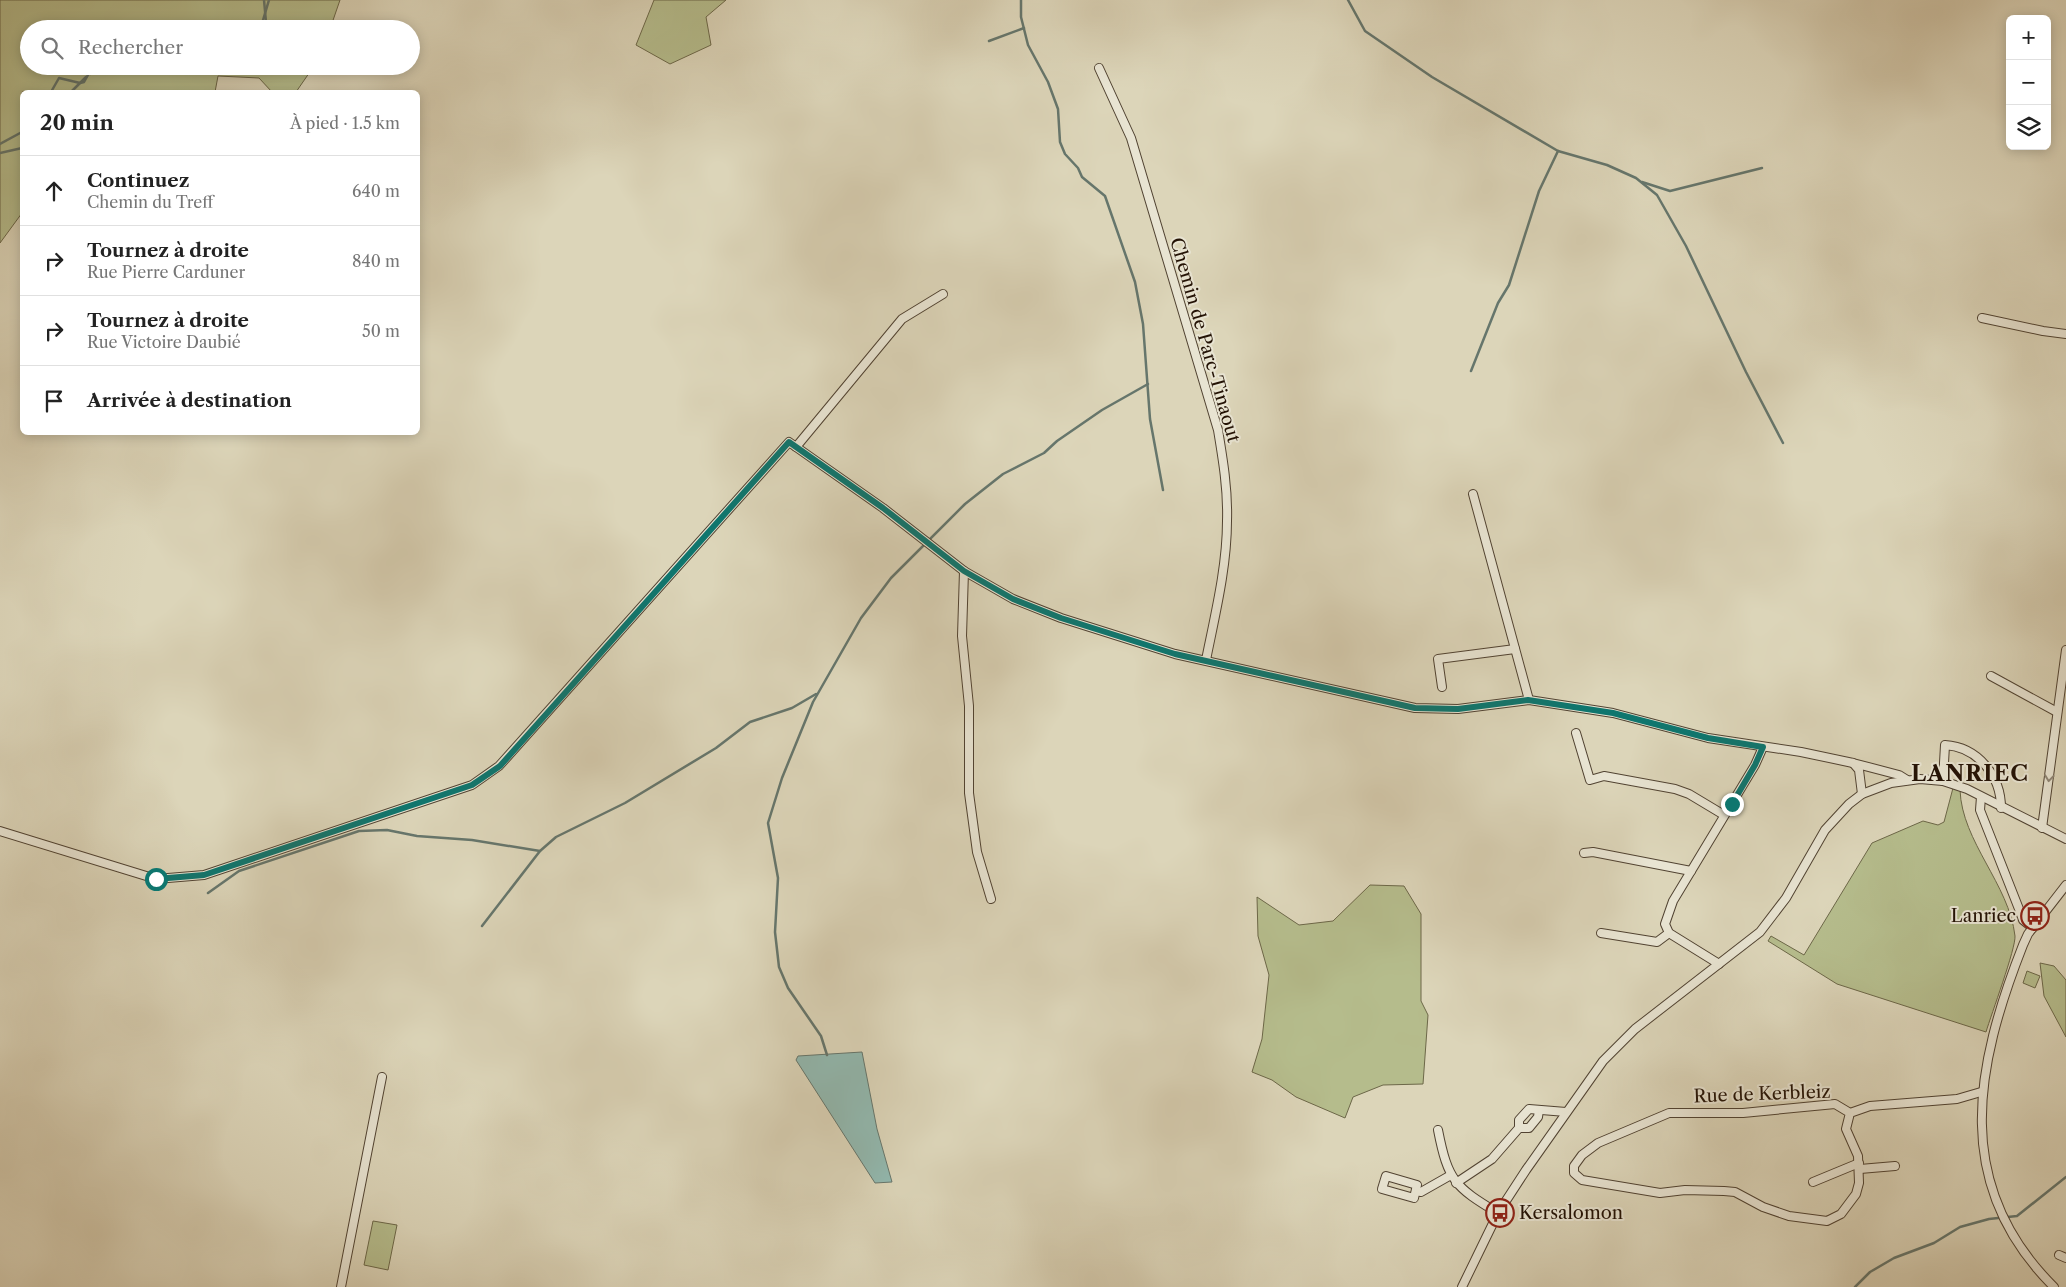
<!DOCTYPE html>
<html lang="fr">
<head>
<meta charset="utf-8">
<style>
  body { margin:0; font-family:"Libre Caslon Text",serif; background:#f2f2f2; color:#222 }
  .controls { position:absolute; right:15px; top:15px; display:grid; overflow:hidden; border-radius:8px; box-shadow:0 2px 12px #0003 }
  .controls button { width:45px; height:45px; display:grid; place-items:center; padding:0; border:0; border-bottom:1px solid #e0e0e0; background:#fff; color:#222; font:25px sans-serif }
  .stop { position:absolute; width:15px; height:15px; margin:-11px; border:4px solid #0f766e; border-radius:50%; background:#fff }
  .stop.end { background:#0f766e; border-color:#fff; box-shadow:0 1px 5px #0008 }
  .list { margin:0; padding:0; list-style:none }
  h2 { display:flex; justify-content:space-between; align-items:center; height:65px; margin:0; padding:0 20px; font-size:21px }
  h2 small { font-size:16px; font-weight:400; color:#767676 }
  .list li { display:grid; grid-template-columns:32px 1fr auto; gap:15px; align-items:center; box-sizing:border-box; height:70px; padding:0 20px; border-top:1px solid #e0e0e0 }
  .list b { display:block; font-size:19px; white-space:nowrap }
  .list p { margin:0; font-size:16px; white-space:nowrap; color:#767676 }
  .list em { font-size:16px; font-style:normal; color:#767676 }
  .icon { flex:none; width:28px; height:28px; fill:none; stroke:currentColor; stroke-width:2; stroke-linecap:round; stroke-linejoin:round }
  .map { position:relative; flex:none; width:2066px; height:1287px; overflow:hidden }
  .search { position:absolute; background:#fff; box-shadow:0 2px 12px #0003; left:20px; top:20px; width:400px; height:55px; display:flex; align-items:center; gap:12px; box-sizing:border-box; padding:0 18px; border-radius:28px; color:#767676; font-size:19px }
  .panel { position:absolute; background:#fff; box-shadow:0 2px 12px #0003; left:20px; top:90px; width:400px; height:345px; border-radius:8px }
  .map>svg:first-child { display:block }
</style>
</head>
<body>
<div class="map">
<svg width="2066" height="1287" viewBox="0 0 2066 1287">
  <rect width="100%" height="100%" fill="#dcd5b9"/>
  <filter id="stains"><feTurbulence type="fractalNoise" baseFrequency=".004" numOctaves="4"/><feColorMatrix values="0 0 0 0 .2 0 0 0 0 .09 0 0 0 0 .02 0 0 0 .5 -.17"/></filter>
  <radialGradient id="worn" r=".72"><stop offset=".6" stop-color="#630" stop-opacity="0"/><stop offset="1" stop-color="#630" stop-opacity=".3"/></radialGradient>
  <!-- green -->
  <g fill="#b5bc8c" stroke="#6c6748">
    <path d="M0,0h340l-10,29h-301v37h285l-18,26h-24l-13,-14 -41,-2 -3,16h-193v121l-22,30z"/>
    <path d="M654,0h72l-20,17 5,28 -41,19 -34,-19z"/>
    <path d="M1953,788l7,2c2,52 49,94 55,146 1,12 -24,79 -29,96l-149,-48 -69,-43 3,-5 33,19 68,-112 51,-22 15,4 6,-3z"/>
    <path d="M1370,885l34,1 17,28v87l7,14 -5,69 -40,1 -30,12 -8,21 -49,-21 -24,-17 -20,-8 10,-33 7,-64 -11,-39 -1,-39 42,28 34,-4z"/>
    <path d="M2040,963l14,3 12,14v57l-22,-41z"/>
    <path d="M2027,971l13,5 -5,12 -12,-5z"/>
    <path d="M373,1221l24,4 -9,45 -24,-5z"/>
  </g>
  <!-- water -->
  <path fill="#92b9b0" stroke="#66766c" d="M862,1052l15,77 15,53 -17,1 -79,-123 2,-4z"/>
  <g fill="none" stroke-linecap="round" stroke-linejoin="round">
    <!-- stream -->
    <g stroke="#66766c" stroke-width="2.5">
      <path d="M1021,0v17l7,28 20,37 10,27 2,33 5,12 13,14 4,9 23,19 30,86 8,42 7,95 13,71"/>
      <path d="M1348,0l17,31 67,46 126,74 49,14 29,13 21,17 29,51 60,126 37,71"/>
      <path d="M261,27l8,-27"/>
      <path d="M262,29l4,-7 -2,-22"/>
      <path d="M989,41l35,-13"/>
      <path d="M90,74l9,-8"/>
      <path d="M51,92l8,-14 21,5 4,-1 9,-16"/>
      <path d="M71,92l15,-15"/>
      <path d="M0,144l22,-12"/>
      <path d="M0,153l22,-5"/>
      <path d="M1642,182l28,9 92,-23"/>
      <path d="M1471,371l27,-68 11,-18 30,-94 19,-40"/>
      <path d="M208,893l31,-22 120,-40 28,-1 30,6 55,4 68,11"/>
      <path d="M482,926l58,-75 16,-14 69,-34 91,-55 34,-26 42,-14 24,-14"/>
      <path d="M827,1055l-6,-19 -33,-48 -9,-21 -4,-35 3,-54 -10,-55 14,-45 31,-76 48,-84 30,-40 74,-74 38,-30 41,-21 13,-12 45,-31 46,-26"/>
      <path d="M1855,1287l15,-15 24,-14 40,-15 26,-16 29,-8 28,-3 49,-39"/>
    </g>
    <defs>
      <g id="minor">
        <path d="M1099,68l32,70 87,292c5,30 10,60 9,91 0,46 -12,94 -21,139"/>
        <path d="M1982,318l61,13 23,3"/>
        <path d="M796,447l106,-128 41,-25"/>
        <path d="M1473,494l56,206"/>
        <path d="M964,571l-2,65 7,70v87l8,59 14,47"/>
        <path d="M1991,676l66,36"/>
        <path d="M1442,687l-4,-28 77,-10"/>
        <path d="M1576,733l14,47 14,-4 71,13 14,5 35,21"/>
        <path d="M1853,763l6,7 3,24"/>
        <path d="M1943,781l2,-36c33,2 56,31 56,63"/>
        <path d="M1981,797l-1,13 39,99 4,11 10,8"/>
        <path d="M2042,828l24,-178"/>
        <path d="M0,831l156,48 48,-4 268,-90 27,-19 290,-324 94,66 81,63 49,28 48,19 114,36 240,54 43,1 71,-9 84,13 95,25 93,14 52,11 46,12 8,5"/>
        <path d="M1584,853l9,-1 98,19"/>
        <path d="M1601,933l56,9 12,-9"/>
        <path d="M1719,964l-50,-31 -4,-9 8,-23 82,-136 8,-18"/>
        <path d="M1850,1113l-4,16 12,27 1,27 -3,11 -15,20 -14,7 -38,-5 -26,-9 -28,-15 -11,-1 -39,-1 -25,3 -78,-13 -8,-7v-7l8,-11 16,-12 71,-30h74l92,-9 15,9 20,-7 87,-7 24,-7"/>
        <path d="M1519,1128h10l9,-11 1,-7"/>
        <path d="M1438,1130c10,51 17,57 60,83"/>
        <path d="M1860,1169l35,-3"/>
        <path d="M1386,1176l31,9 -3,13 -32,-9z"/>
        <path d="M1813,1182l46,-19"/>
        <path d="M1456,1183l36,-24 27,-31v-8l10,-11 37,3"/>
        <path d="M1416,1191l5,1 30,-17"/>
        <path d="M2059,1255l7,3"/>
        <path d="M341,1287l41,-210"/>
        <path d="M1462,1287l36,-74 28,-43 77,-109 32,-32 125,-97 26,-34 39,-68 24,-26 13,-10 29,-11 29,-4 23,2 24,8 99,50"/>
        <path d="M2054,1287c-103,-102 -79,-220 -31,-342l5,-11 38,-49"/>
      </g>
    </defs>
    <!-- minor casing -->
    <use href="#minor" stroke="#514332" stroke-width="10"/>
    <!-- minor -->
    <use href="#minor" stroke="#e8e4d2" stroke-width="8"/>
  </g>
  <!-- one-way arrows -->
  <defs><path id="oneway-chevron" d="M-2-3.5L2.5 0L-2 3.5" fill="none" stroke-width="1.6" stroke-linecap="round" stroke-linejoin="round" transform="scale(1.25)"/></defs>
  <use stroke="#8f8676" href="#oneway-chevron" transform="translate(2049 778) rotate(97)"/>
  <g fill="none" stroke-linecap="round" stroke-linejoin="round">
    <!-- route -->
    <path stroke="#0f766e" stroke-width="6" d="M156,879l48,-4 268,-90 28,-19 289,-324 94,66 81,63 49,28 48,19 114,36 240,54 43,1 70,-9 85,13 95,25 55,9 -8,18 -23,39"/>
  </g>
  <!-- icons -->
  <defs>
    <symbol id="bus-ring" viewBox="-11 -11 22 22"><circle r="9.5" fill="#e8e4d2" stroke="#8f2418" stroke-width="1.5"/><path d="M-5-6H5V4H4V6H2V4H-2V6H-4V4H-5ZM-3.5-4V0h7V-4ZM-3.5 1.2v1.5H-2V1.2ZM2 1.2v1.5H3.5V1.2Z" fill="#8f2418"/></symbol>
  </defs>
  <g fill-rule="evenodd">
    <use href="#bus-ring" x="2019" y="900" width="32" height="32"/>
    <use href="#bus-ring" x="1484" y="1197" width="32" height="32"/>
  </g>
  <g text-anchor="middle" stroke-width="4" stroke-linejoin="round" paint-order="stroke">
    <!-- street labels -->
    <g font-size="18" fill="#231205" stroke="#e8e4d2">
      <text transform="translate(1205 340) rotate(74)" y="6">Chemin de Parc-Tinaout</text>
      <text transform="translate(1762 1094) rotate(-2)" y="6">Rue de Kerbleiz</text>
    </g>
    <!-- poi labels -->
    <g font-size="18" fill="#231205" stroke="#e8e4d2" text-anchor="end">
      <text x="2016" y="922">Lanriec</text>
      <text x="1519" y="1219" text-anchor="start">Kersalomon</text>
    </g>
    <!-- district labels -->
    <g font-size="22" font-weight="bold" letter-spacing="1" fill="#231205" stroke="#e8e4d2">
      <text x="1970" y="781">LANRIEC</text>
    </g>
  </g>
  <rect width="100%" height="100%" filter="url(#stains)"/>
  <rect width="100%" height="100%" fill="url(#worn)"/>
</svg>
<div class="controls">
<button>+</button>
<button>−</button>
<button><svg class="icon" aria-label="layers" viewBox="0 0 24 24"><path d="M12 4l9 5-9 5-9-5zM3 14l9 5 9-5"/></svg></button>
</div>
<div class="stop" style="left:156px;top:879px"></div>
<div class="stop end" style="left:1732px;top:804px"></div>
<div class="search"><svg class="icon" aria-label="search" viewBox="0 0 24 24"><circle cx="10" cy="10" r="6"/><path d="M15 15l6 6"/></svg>Rechercher</div>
<section class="panel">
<h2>20 min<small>À pied · 1.5 km</small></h2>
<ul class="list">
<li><svg class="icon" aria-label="ahead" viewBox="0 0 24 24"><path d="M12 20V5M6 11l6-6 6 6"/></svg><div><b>Continuez</b><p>Chemin du Treff</p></div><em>640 m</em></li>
<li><svg class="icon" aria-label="right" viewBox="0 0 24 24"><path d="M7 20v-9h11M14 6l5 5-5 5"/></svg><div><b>Tournez à droite</b><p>Rue Pierre Carduner</p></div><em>840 m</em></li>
<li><svg class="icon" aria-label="right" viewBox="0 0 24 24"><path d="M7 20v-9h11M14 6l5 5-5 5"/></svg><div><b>Tournez à droite</b><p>Rue Victoire Daubié</p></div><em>50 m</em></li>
<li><svg class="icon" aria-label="arrive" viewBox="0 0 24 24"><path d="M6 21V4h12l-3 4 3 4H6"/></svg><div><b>Arrivée à destination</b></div></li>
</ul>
</section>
</div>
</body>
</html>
